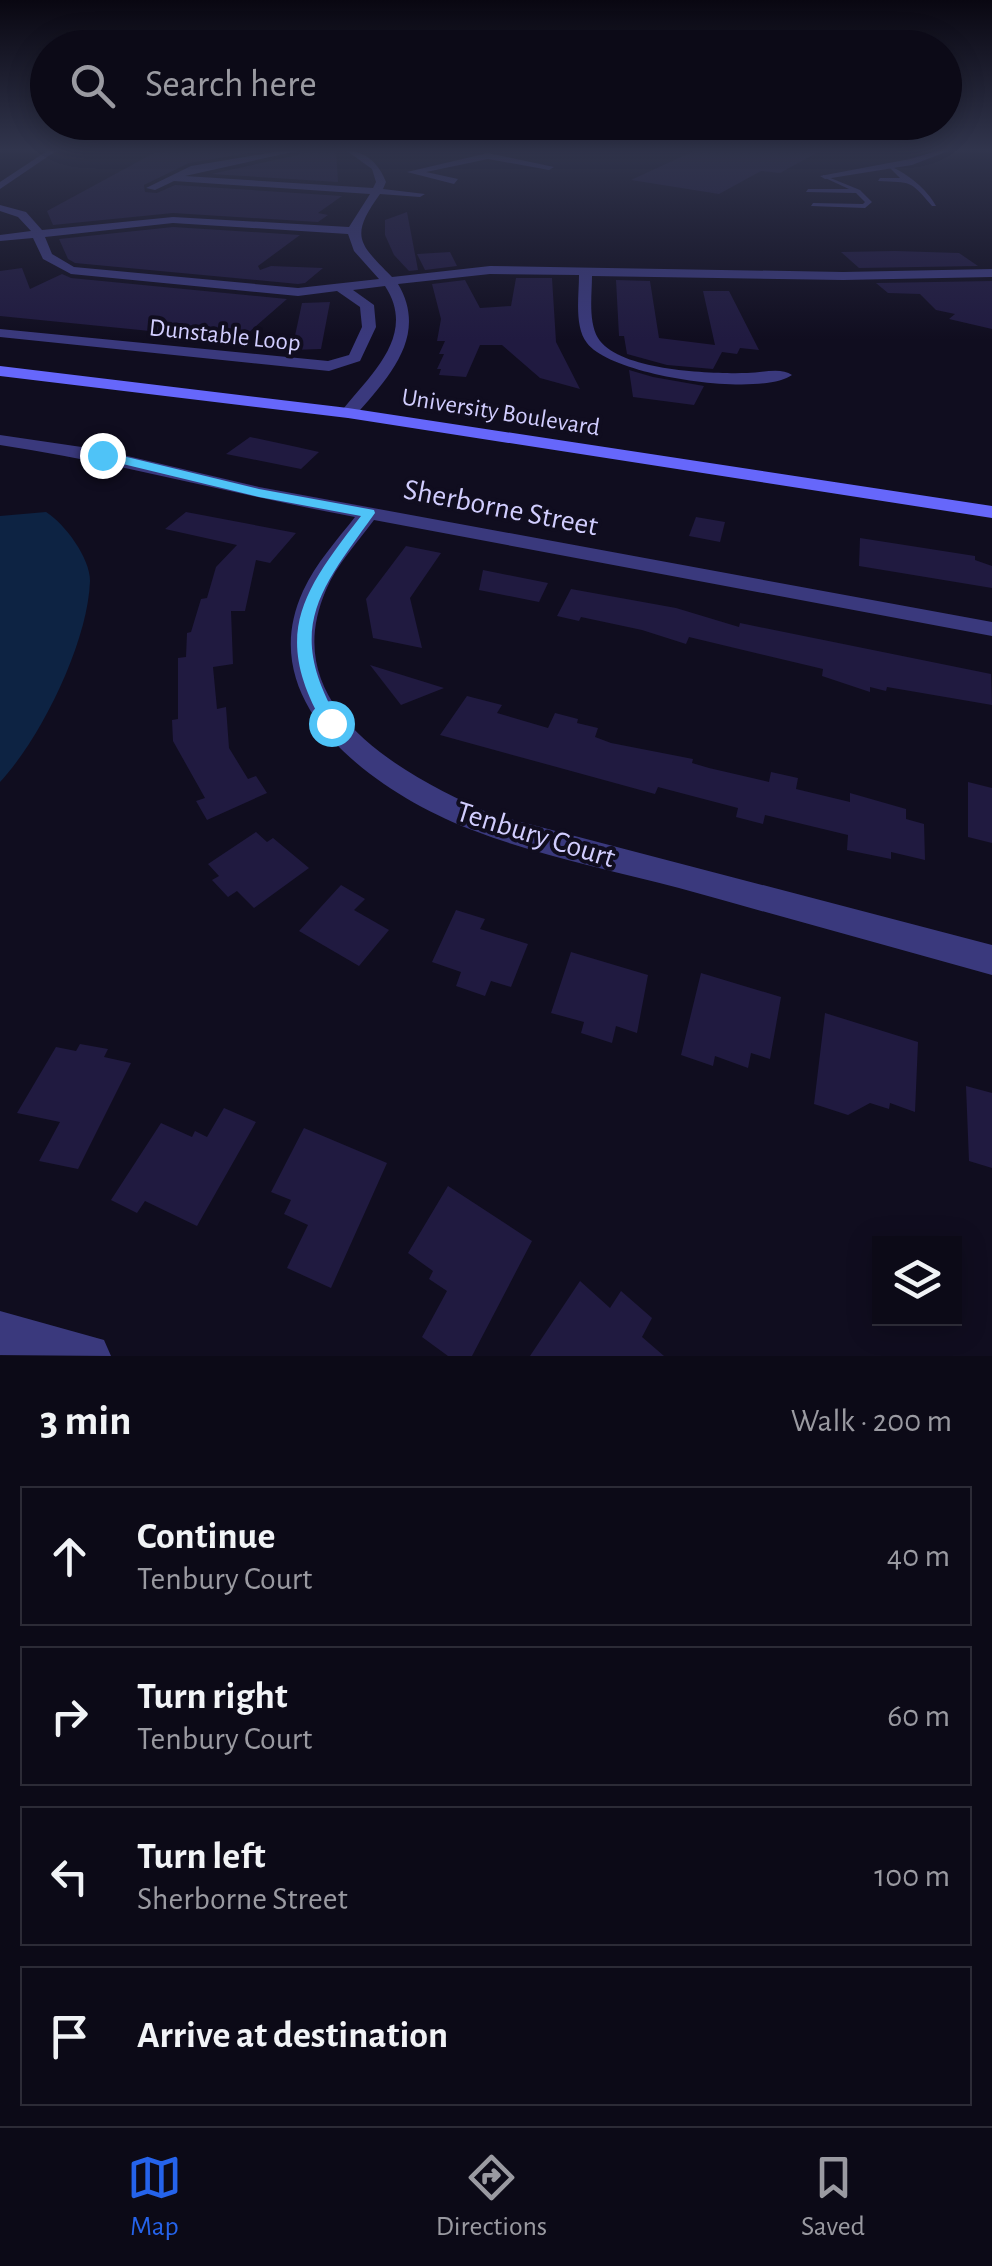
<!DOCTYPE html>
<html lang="en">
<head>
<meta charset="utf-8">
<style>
  body { margin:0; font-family:"Alegreya Sans",sans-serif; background:#1a1824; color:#f1f3f6 }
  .controls { position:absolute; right:30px; bottom:30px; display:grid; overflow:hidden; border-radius:0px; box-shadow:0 5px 25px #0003 }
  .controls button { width:90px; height:90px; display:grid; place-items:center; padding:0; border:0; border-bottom:2px solid #2c2b36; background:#0c0a17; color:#f1f3f6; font:50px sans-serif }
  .stop { position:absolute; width:30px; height:30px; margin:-22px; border:8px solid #4fc3f7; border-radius:50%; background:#fff }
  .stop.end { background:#4fc3f7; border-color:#fff; box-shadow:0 2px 10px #0008 }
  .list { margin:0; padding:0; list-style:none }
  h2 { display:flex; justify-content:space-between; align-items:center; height:130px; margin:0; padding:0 40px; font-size:42px }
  h2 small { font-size:32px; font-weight:400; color:#9a9aa1 }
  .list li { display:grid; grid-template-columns:65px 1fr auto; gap:30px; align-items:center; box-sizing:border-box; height:140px; margin:0 20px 20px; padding:0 20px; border:2px solid #2c2b36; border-radius:0px }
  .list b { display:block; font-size:38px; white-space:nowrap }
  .list p { margin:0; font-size:32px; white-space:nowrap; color:#9a9aa1 }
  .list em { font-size:32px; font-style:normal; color:#9a9aa1 }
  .icon { flex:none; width:55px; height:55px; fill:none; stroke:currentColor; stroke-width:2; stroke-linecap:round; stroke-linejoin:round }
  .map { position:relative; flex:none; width:992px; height:1356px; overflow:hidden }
  .search { position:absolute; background:#0c0a17; box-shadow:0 5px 25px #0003; left:30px; right:30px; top:30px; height:110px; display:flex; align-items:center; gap:25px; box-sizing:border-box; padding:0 35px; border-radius:55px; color:#9a9aa1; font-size:38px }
  .sheet { height:770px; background:#0c0a17 }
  nav { display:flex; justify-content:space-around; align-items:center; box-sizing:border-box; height:140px; border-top:2px solid #2c2b36; background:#0c0a17; font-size:28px; color:#9a9aa1 }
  nav a { display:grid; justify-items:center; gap:5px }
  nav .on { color:#2563eb }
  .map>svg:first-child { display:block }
</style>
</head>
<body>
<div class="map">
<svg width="992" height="1356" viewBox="0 0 992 1356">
  <rect width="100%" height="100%" fill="#100d1f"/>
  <!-- water -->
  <path fill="#0d2343" d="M46,512c19,12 44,46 44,69 -2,61 -49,157 -90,201v-266z"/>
  <!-- building -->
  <g fill="#201a40">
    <path d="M169,151h91l-71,12 -45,22 1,7 12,1 18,-8 167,11 -24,17 10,2 -10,7 -145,-9 -120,12 -6,-14 107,-58z"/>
    <path d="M301,151h35l2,31 -127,-8 87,-19z"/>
    <path d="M694,151h126l-40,22 -19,-2 -42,23 -88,-14z"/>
    <path d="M407,212l11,58 -9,1 -15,-16 -9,-20v-15z"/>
    <path d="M173,227l127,8 -42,31 2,4 11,-4 52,2 -18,15 -7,1 -223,-21 -7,-4 -9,-20z"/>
    <path d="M895,251l64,2 19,13 -119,2 -18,-16z"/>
    <path d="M450,252l7,14 -32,4 -8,-16z"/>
    <path d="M22,268l8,21 32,-15 9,4 216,21 -47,41 -240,-24v-45z"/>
    <path d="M516,278h36l4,64 24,47 -40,-11 -38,-33h-22l-14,32 -27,-2 2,-6h-4l7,-15h-5l6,-13h-8l4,-22 -9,-35 33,-4 15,28 31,-2z"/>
    <path d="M616,280l34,1 9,57 56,7 -12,-54h26l30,59 -19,-2 -3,6 -15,-2 -9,17 -46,-4 -40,-11 -3,-18h-5z"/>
    <path d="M992,281v48l-43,-10 6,-5 -19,-4 -16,-16 -32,-1 -12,-10z"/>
    <path d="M330,302l-9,47 -29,1 10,-47z"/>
    <path d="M629,370l24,7 51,9 -10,19 -61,-8z"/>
    <path d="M250,437l47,10 22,5 -18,17 -75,-15z"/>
    <path d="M186,512l110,21 -26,30 -14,-3 -11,51h-14l2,53 -20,3 4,42 9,-2 3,41 19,31 8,-3 11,17 -60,27 -11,-19 9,-3 -32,-57 -1,-21 6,-1v-61l8,-1 1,-24 4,-1 10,-33 6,-1 9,-31 21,-22 -72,-16z"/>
    <path d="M696,517l29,5 -5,20 -31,-6z"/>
    <path d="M860,538l115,18v4l17,6v22l-133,-22z"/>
    <path d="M406,546l35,7 -31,45 12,50 -49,-10 -7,-39z"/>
    <path d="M483,570l65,13 -9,19 -60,-12z"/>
    <path d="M571,589l105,19 63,19 1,-4 251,51 1,31 -105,-18 -1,4 -16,-4v5l-48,-16 1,-7 -134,-32 -3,7 -44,-14 -61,-13 -2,4 -22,-5z"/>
    <path d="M370,665l74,23 -43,17z"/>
    <path d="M467,696l35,9 -5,8 51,15 7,-15 23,6 -1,4 21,5 -3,9 16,6 82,16 -1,4 17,5 60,14 2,-10 27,6 -2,11 54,13v-9l56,16v10l18,5 1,36 -34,-8v7l-44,-9 1,-15 -83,-20 -2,9 -27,-7 2,-9 -80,-21 -3,7 -215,-59z"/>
    <path d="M968,782l24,6v55l-24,-6z"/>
    <path d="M256,832l11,10 6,-4 36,30 -55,40 -17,-17 -9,6 -16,-17 7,-4 -11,-12z"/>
    <path d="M341,885l24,14 -11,11 35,20 -30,36 -60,-35z"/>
    <path d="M456,910l29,9 -5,10 48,15 -17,43 -20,-6 -6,15 -29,-10 5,-14 -29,-10z"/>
    <path d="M571,952l77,23 -11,58 -21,-7 -4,17 -31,-10 3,-11 -33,-9z"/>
    <path d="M701,973l80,24 -11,62 -19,-6 -3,15 -33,-12 -2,10 -32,-11z"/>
    <path d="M825,1013l93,29 -3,70 -25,-9 -1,6 -19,-6 -22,12 -34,-11z"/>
    <path d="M80,1044l28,5 -4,8 27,6 -53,106 -39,-8 21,-39 -43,-9 39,-66 20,4z"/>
    <path d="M966,1086l26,7v75l-23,-7z"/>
    <path d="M224,1108l32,14 -59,104 -52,-25 -8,12 -26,-13 50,-77 31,14 3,-6 12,6z"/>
    <path d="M304,1128l83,35 -56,125 -44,-20 21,-43 -24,-11 7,-14 -20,-8z"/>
    <path d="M448,1186l84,55 -60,115h-24l-26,-19 25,-46 -18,-12 4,-8 -25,-18z"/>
    <path d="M580,1281l30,27 11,-17 31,27 -10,19 22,19h-134z"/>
  </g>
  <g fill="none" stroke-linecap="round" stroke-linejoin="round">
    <!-- lane -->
    <g fill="#3a397d" fill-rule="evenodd">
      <path d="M887,165c18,6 41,25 49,41h-4c-23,-27 -20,-23 -54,-25l2,-3h20z"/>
      <path d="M823,175l37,15 12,12 -7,6 -54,-2 2,-3 50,1 2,-2 -9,-9 -50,-1 2,-3h41l-26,-12z"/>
    </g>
    <!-- street -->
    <g fill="#3a397d" fill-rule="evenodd">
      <path d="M47,151h9l-56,38v-7z"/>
      <path d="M280,151h17l-112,25 188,12 3,-6 -4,-13 -25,-18c18,-1 33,14 39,31l-3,7 42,5 -5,3 -40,-3c-31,43 -21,49 12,83l98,-11 353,6 149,-3v8l-149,3 -251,-4c0,18 -4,45 6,62 20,33 114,36 149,35 14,0 34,-6 45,2 -32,23 -181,1 -205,-32 -13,-17 -8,-47 -8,-68l-89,-1 -92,10c31,52 -10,94 -44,133l-6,1 -8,-5c29,-37 78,-77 45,-127l-32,4 21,15 2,22 -16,34 -31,10 -329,-34v-8l328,32 21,-6 13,-28 -2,-20 -23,-16 -39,5 -227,-22 -28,-15 -10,-21 -33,3v-6l31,-4 -13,-14 -18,-6v-6l26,7 16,18 131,-13 176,10 21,-33 -196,-13 -19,9 -9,-2 45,-22zM173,223l175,11 6,17 25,28 -81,9 -224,-21 -22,-13 -7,-17z"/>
      <path d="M937,151h11l-36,14 -87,14 -5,-3 90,-17z"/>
      <path d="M488,153l66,14 -5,3 -61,-11 -62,13 32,7 -4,5 -47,-12z"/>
      <path d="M0,435l102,15 157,37 733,135v14l-618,-116c-17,23 -37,44 -48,70 -51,118 77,185 165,224l501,131v30c-104,-29 -209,-58 -313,-87 -68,-18 -139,-32 -204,-57 -94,-35 -225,-124 -172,-240 13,-28 34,-51 52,-74 -119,-22 -235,-54 -355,-72z"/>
      <path d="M0,1311l104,29 7,16 -111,-1z"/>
    </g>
    <!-- secondary -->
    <path fill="#6667fb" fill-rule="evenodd" d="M0,366l348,42 644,98v12l-644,-100 -348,-42z"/>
  </g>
  <!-- sky -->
  <linearGradient id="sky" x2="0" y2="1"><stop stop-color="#090711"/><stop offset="0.44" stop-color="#31354d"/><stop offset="1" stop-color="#31354d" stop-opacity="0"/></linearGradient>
  <rect width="992" height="340" fill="url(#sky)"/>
  <!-- route -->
  <path fill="#4fc3f7" d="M102,451l157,38 115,21 1,3c-56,78 -91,116 -35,210l-3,4h-12c-54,-92 -23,-135 36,-211l-102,-19 -161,-39z"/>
  <g text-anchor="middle" stroke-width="8" stroke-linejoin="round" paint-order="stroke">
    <!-- far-street labels -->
    <g font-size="25" fill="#d1cdfe" stroke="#100d1f">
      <text transform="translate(225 334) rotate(6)" y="9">Dunstable Loop</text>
      <text transform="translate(501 411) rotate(9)" y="9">University Boulevard</text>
    </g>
    <!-- street labels -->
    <g font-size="30" fill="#d1cdfe" stroke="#100d1f">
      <text transform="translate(501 507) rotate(11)" y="10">Sherborne Street</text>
      <text transform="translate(536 834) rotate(17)" y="10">Tenbury Court</text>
    </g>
  </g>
</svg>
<div class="controls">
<button><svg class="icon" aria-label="layers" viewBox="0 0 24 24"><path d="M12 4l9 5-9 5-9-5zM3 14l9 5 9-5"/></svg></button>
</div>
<div class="stop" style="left:331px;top:723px"></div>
<div class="stop end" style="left:102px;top:455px"></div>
<div class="search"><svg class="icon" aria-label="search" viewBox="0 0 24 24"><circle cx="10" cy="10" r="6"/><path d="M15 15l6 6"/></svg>Search here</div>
</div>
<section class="sheet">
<h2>3 min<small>Walk · 200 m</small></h2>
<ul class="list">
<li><svg class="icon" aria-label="ahead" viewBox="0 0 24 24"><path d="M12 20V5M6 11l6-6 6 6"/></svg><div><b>Continue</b><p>Tenbury Court</p></div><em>40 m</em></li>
<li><svg class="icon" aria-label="right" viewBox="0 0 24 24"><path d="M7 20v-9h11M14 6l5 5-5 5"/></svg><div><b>Turn right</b><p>Tenbury Court</p></div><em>60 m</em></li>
<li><svg class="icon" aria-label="left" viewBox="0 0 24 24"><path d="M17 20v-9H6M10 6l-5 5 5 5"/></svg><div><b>Turn left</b><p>Sherborne Street</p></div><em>100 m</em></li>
<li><svg class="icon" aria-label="arrive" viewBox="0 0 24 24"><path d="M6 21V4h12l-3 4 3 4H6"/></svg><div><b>Arrive at destination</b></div></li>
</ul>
</section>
<nav>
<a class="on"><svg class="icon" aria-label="map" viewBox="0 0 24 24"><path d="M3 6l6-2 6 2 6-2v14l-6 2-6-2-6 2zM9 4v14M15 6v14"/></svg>Map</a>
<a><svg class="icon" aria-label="directions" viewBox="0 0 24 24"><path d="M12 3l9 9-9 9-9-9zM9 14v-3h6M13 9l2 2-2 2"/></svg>Directions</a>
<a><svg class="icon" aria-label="saved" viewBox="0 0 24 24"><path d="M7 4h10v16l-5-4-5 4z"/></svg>Saved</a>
</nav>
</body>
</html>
